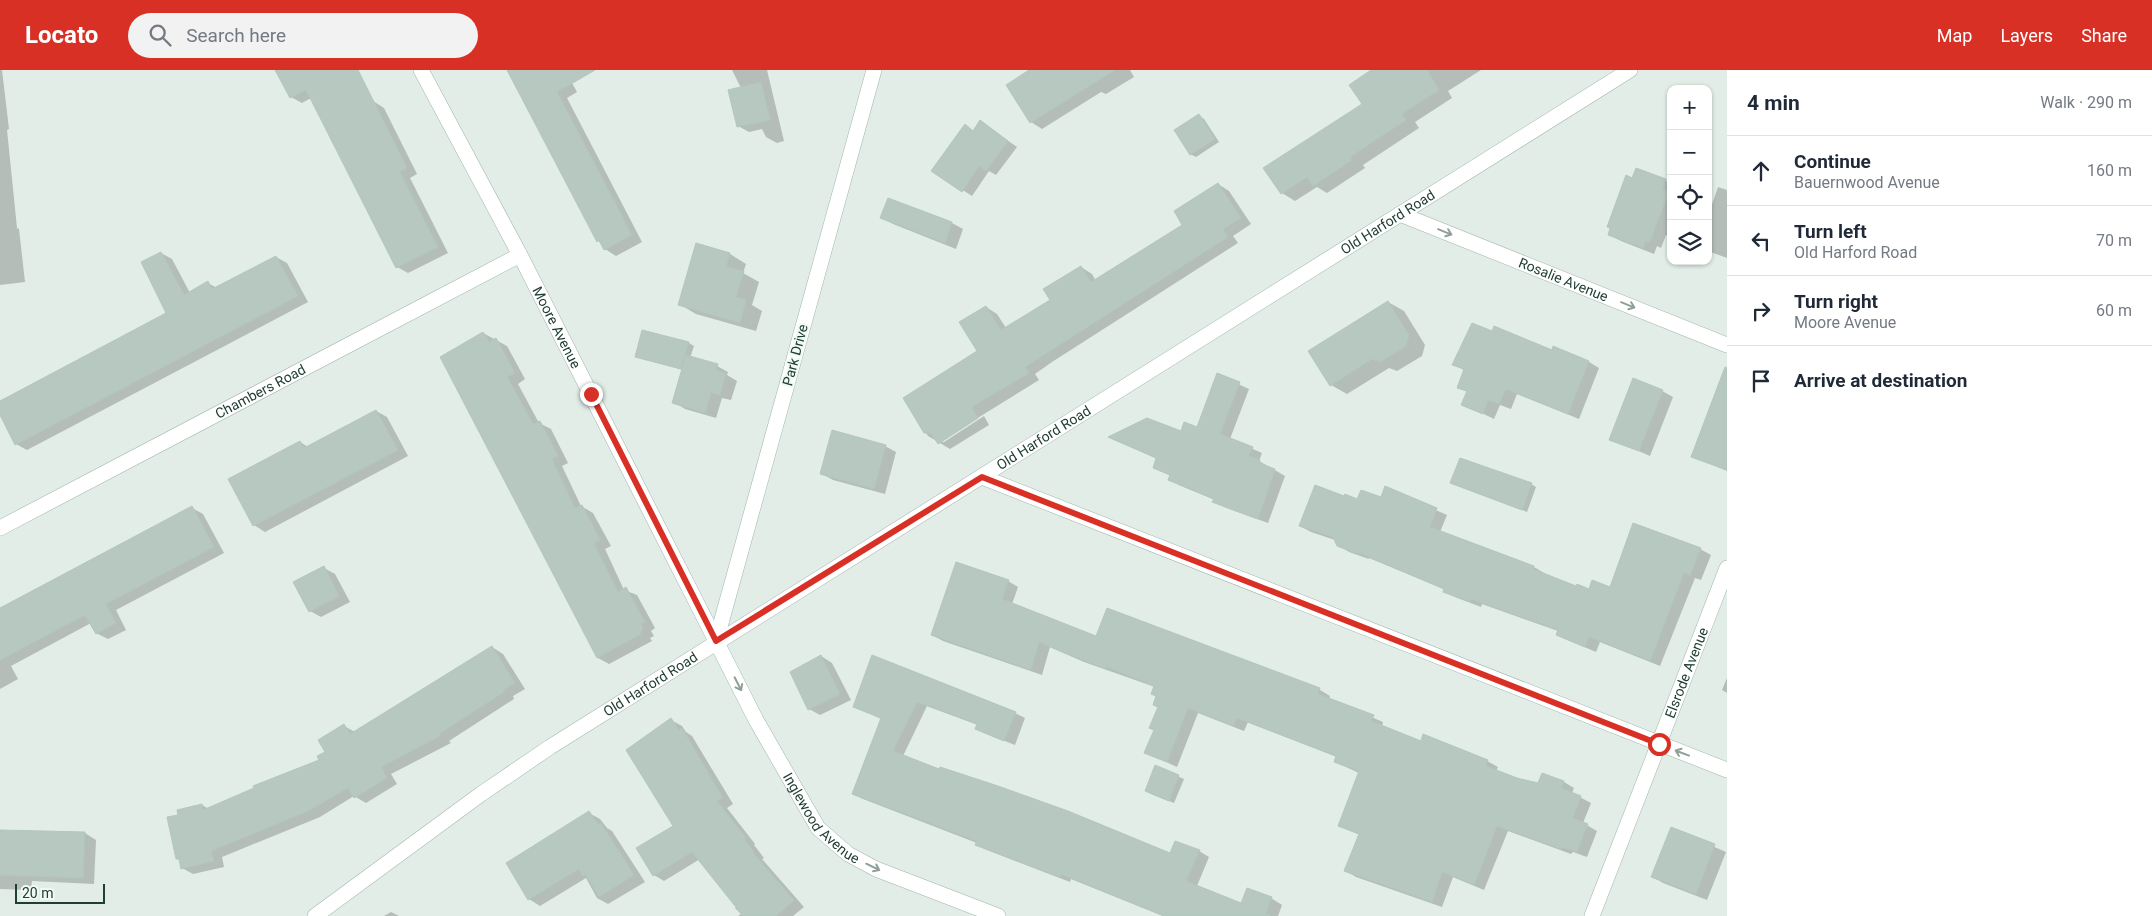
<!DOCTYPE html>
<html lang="en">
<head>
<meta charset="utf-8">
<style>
  body { margin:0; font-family:Roboto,sans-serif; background:#f2f2f3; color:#1f2937 }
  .controls { position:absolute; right:15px; top:15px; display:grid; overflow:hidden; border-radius:10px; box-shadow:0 1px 4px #0004 }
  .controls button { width:45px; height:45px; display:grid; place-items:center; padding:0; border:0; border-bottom:1px solid #e0e1e3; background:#fff; color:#1f2937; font:25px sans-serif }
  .scale { position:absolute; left:15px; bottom:12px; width:90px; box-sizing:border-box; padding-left:5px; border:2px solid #203f34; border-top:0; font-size:14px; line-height:18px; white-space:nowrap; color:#203f34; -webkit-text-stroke:4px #f1f9f4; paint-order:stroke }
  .stop { position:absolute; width:15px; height:15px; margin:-11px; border:4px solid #d93025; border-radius:50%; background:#fff }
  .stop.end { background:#d93025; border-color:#fff; box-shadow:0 1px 5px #0008 }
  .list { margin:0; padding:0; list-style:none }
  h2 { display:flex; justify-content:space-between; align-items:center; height:65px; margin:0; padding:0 20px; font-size:21px }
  h2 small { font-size:16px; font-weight:400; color:#747a83 }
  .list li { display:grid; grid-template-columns:32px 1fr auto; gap:15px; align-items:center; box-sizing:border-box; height:70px; padding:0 20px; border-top:1px solid #e0e1e3 }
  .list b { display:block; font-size:19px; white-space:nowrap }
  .list p { margin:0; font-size:16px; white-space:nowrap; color:#747a83 }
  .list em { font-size:16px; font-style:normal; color:#747a83 }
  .icon { flex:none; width:28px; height:28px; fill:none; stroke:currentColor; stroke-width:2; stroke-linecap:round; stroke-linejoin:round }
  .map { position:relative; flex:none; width:1727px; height:846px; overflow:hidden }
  header { display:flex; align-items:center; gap:30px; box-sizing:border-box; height:70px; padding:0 25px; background:#d93025; color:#fff }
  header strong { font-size:24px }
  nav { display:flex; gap:28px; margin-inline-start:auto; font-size:18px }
  .search { width:350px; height:45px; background:#f2f2f3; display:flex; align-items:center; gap:12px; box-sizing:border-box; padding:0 18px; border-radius:28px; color:#747a83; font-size:19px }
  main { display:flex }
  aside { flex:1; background:#fff }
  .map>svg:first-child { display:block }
</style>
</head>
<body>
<header>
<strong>Locato</strong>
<div class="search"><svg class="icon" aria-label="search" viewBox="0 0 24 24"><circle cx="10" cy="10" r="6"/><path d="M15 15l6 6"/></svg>Search here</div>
<nav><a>Map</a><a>Layers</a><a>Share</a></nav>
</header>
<main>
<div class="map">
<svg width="1727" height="846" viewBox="0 0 1727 846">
  <rect width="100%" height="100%" fill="#e1ede6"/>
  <!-- shadow -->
  <g fill="#0003">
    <path d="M0,0h2l7,59 -2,1 10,98 2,1 6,53 -25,3z"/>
    <path d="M277,0h74l22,31 11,7 33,66 -7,4 38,75 -40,20 -11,-6 -86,-169 -9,5 -11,-6z"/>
    <path d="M507,0h58l12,22 -10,6 75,144 -26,14 -11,-7 -3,-5 -4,-3z"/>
    <path d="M732,0h35l17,71 -7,2 -11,-6 -4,-8 -13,3 -11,-6 3,-38z"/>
    <path d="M1032,0h98l4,7 -28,17 -5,-2 -59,37 -11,-7z"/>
    <path d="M1374,0h107l-33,21 4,7 -37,24 4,6 -56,37 2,3 -38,25 -10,-6 -22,14 -13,-8 82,-89z"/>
    <path d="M1199,46l5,3 15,23 -23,15 -6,-3z"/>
    <path d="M981,52l36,25 -21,28 -7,-4 -17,25 -40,-26 33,-44 9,5z"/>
    <path d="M1637,99l34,14v54l-5,-2 -5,13 -4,-2 -3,8 -33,-13 -11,-6z"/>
    <path d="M1218,114l11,7 22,33 -18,12 5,7 -186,119 -17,12 4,6 -100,62h5l40,-26 5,9 -39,24 -22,-13 -24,-38 75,-46 7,-45 11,7 9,14 46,-28 29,-33 11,7 4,7 88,-55z"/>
    <path d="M1718,117l9,3v68l-19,-7v-42l2,1z"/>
    <path d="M889,130l63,23 11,6 -7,20 -63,-25 -11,-6z"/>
    <path d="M696,174l34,10 16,10 -3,9 16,9 -7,23 10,6 -6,20 -60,-17 -17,-10z"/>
    <path d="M161,183l11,6 18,34 18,-10 9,5 59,-31 11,6 21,39 -281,148 -11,-6 -16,-31v-11l168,-89z"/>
    <path d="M1388,232l16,9 21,34 -3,11 -25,15 -8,-3 -42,26 -16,-9z"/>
    <path d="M483,263l24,13 18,33 -7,5 21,39 12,6 17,34 -6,3 19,40 12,7 18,33 -6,3 19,41 13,5 18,33 -4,3 3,5 -4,2 2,3 -43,23 -11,-6z"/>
    <path d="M1493,263l96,29 10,6 -20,51 -62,-25 -6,15 -11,-4 -6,14 -31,-15 5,-12 -9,-5 6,-16 -11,-7z"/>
    <path d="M689,273l5,3 -4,12 27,8 11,6 -1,3 10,6 -6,19 -9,-2 -6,20 -31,-9 -11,-7 9,-32 -46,-14z"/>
    <path d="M1218,305l31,14 -19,50 32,14 -3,8 26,15 -17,47 -44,-16 -10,-5 1,-2 -36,-15 -9,-6 1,-3 -17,-9 3,-9 -47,-20 71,-5 17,-5z"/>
    <path d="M1662,321l11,6 -23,59 -39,-17z"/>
    <path d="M376,341l11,6 21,39 -143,76 -11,-7 46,-83 8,5z"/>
    <path d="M1727,346v55l-35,-15z"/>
    <path d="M885,376l11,6 -11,42 -52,-14 -11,-6z"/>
    <path d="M1531,414l5,3 -9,25 -70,-27z"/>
    <path d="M1385,418l62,27 -7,17 94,35 10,6v2l33,13 12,3 21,-2 90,-40 11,6 -10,25 -6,-2 -35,88 -60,-24 -4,10 -28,-12 -11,-6 1,-3 -76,-27 -1,3 -26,-10 -11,-6 1,-2 -76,-31v1l-20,-7 -11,-7 -3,-5 -24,-8 -11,-6 45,-28 13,2 24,-1z"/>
    <path d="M192,438l11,6 21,39 -108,57 10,20 -18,9 -12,-6 -5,-10 -80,43 7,13 -18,10v-80z"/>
    <path d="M324,498l11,6 15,28 -29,15 -11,-6z"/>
    <path d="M1008,511l10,6 -6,17 84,34 12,-28 212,80 10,6 -1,3 54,23 -1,5 40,15 65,19 11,6 -2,4 21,8 22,5 4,-10 21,8 10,6 -2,5 19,10 -8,20 14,8 -10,26 -14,-5 -2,2 -63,-23 -24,59 -31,-13 -11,30 -86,-30 -10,-6 14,-36 -20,-10 19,-52 -24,-11 2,-5 -89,-35 -4,9 -46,-18 -21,54 -31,-14 9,-23 4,-23 -4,-20 -71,-25 -34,-15 -8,28 -99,-34 -11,-6z"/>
    <path d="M492,577l11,7 22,35 -12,7 1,3 -65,42 2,2 -60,31 6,10 -31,19 -12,-7 -34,21 -98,40 2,10 -31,7 -11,-6 -2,-8 -3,-2 3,-42 22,-11 7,4 112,-49 23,-34 11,6z"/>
    <path d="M821,586l11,7 19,37 -31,15 -11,-6z"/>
    <path d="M873,587l142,56 10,5 -10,27 -28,-11 -10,-5 1,-4 -51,-19 -24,50 268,99 28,-4 10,6 -12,29 -7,30h-27l-92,-37 -1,3 -83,-32 -10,-6v-1l-114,-44 -10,-5 28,-75 -27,-13z"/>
    <path d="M1727,608v15l-5,-3z"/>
    <path d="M671,650l11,6 4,6 6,4 41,68 -6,4 28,36 -1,1 10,13 -2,1 42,48 -11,9h-55l3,-2 -6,-6 2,-2 -37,-47 -36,22 -10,-6 21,-48z"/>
    <path d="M1156,697l28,12 -10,24 -23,-9z"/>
    <path d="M589,743l11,6 7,9 5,3 33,51 -37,22 -11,-6 -11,-20 -46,28 -11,-7 -22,-35z"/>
    <path d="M1671,758l55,24 -19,48 -44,-17 -11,-7z"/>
    <path d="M0,761l85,2 11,7 -2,44 -62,-3 -1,9 -31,-1z"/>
    <path d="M1271,828l11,7 -4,11h-57l20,-12z"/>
    <path d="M391,842l8,4h-15z"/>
  </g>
  <!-- building -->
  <g fill="#b6c8bf" stroke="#b3c7bd">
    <path d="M275,0h83l49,98 -7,4 38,75 -42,21 -90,-178 -16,8z"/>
    <path d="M507,0h88l-38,22 75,143 -28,15 -5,-10 -2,2z"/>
    <path d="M1029,0h86l-85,53 -24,-38z"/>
    <path d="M1371,0h56l12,20 -37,24 4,6 -56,37 2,3 -39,26 -6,-9 -26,17 -18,-26 99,-64 -13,-19z"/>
    <path d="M761,12l9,38 -33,7 -9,-37z"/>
    <path d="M1199,44l16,25 -25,16 -16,-25z"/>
    <path d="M980,50l28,21 -22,30 -7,-5 -17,26 -31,-21 34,-47 8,7z"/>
    <path d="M1636,98l30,11 -3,10 6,3 -19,50 -4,-1 -3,7 -35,-13 2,-7 -3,-1 19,-52 6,3z"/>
    <path d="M1218,113l23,35 -18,11 5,8 -203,130 4,6 -56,33 -1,2 6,10 -40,26 -7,-11h-7l-21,-35 74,-47 -18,-29 27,-16 15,24 49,-30 -7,-11 38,-23 10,16 91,-57 -8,-14z"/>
    <path d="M888,128l64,24 -7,21 -65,-25z"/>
    <path d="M696,173l34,10 -4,14 18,4 -8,26 10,3 -6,23 -62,-18z"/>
    <path d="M161,182l23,43 24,-14 4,8 64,-33 22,40 -283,149 -15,-30v-14l166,-88 -25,-51z"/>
    <path d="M1388,231l21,34 -3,11 -26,16 -8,-3 -42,27 -22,-35z"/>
    <path d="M1472,253l20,8 2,-5 58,24 1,-4 36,15 -21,53 -62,-25 -7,15 -11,-4 -5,14 -22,-9 6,-14 -10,-3 7,-19 -12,-4z"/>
    <path d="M642,260l47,12 -8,27 -46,-12z"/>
    <path d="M483,262l6,10 7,-4 19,35 -8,4 26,47 7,-3 18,35 -6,3 23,49 7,-3 18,35 -6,3 24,49 8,-5 19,35 -4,2 2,6 -3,2 1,2 -44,24 -157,-301z"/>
    <path d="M686,285l32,9 -2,6 10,3 -6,22 -9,-2 -6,20 -33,-10z"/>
    <path d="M1725,297l2,1v102l-36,-13z"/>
    <path d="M1217,303l23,9 -20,52 33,13 -4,9 11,4 -1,3 16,6 -17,50 -46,-17 2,-3 -46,-19 2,-5 -17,-7 3,-10 -48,-21 39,-19 34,13 3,-9 13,5z"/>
    <path d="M1633,308l30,12 -24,61 -30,-11z"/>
    <path d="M376,340l22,40 -145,76 -25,-47 72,-38 4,7z"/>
    <path d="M832,360l54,15 -12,44 -54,-15z"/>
    <path d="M1460,388l72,25 -10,27 -72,-27z"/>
    <path d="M1315,415l29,11 1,-2 12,5 4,-9 20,7 4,-11 52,22 -7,19 104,39 -1,3 43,17 1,-2 12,5 3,-9 18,7 23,-64 68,25 -11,27 -6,-2 -34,88 -61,-24 -4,10 -29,-12 2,-5 -87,-31 -1,3 -27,-10 1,-3 -85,-36 -1,1 -21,-8 -4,-9 -34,-11z"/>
    <path d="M192,436l22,41 -108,57 10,19 -20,11 -11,-19 -85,45v-52z"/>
    <path d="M956,492l53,18 -7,19 94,37 11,-28 213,80 -2,6 56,21 -3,6 50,20 2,-7 65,26 -2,6 31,12 21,5 4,-10 22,8 -3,7 20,8 -8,22 15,6 -11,28 -15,-5 -1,2 -64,-23 -23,59 -32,-13 -10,30 -88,-31 15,-37 -21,-8 21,-55 -25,-9 2,-6 -99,-38 -3,8 -46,-18 -21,54 -23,-9 10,-23 -5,-2 9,-21 -5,-2 3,-9 -5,-2 3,-8 -47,-19 -1,2 -34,-13 -33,-14 -8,28 -100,-35z"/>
    <path d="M324,496l15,30 -30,16 -16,-30z"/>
    <path d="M492,576l23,37 -12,7 1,2 -65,42 1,2 -59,31 6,11 -33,20 -6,-10 -40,23 -97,40 3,10 -33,8 -2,-10h-3l-9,-42 11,-2 -1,-5 25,-6 1,6 51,-22 -1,-2 66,-26 -2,-4 8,-4 -7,-12 26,-16 6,10z"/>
    <path d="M821,585l19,39 -32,16 -18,-38z"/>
    <path d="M872,585l144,57 -12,29 -29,-12 2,-5 -60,-22 -24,49 46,18 1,-2 58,19 70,25 102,42 5,-12 25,9 -14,31 55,22 6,-15 25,9 -6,16 5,3h-107l-103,-42 -1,3 -85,-32 2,-4 -125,-47 29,-76 -28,-11z"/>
    <path d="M671,648l8,12 3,-2 41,70 -6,3 29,37 -2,1 10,13 -1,1 41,47 -18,16h-33l-51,-64 -39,24 -17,-28 37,-22 -47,-76z"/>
    <path d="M1155,695l24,10 -10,26 -24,-10z"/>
    <path d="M589,741l10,14 2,-2 33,52 -35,22 -14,-23 -2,2 -4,-7 -51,31 -22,-37z"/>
    <path d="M1671,757l44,17 -19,50 -45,-17z"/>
    <path d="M0,760l85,2 -2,46 -83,-3z"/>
  </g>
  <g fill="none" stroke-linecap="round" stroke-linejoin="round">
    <defs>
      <g id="minor">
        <path id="s1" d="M874,0l-158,571 40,79 62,108 30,26 28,15 122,47"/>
        <path id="s2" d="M1400,144l327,131"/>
        <path d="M982,407l745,293"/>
        <path id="s3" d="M0,458l520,-273"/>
        <path id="s4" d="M1592,846l135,-348"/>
      </g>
      <g id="tertiary">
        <path id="s5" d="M421,0l99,185 196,386"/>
        <path id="s6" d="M315,846l166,-122 69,-47 1080,-677"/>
      </g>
    </defs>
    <!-- minor casing -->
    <use href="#minor" stroke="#a3b5ad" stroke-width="16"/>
    <!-- tertiary casing -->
    <use href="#tertiary" stroke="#a3b5ad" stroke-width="16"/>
    <!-- minor -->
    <use href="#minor" stroke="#fff" stroke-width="15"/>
    <!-- tertiary -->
    <use href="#tertiary" stroke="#fff" stroke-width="15"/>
  </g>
  <!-- one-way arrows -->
  <defs><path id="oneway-shaft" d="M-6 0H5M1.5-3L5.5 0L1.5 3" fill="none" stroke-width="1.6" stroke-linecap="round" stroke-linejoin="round" transform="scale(1.25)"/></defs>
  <g stroke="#909f9a">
    <use href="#oneway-shaft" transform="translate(1445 162) rotate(22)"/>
    <use href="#oneway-shaft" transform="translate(1628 235) rotate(22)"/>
    <use href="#oneway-shaft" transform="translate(738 614) rotate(63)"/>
    <use href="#oneway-shaft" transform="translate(1682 683) rotate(-159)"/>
    <use href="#oneway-shaft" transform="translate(873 797) rotate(26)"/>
  </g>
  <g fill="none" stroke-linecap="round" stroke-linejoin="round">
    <!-- route -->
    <path stroke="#d93025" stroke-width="6" d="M591,324l125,247 266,-164 677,267"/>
  </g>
  <g text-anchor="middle" stroke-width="4.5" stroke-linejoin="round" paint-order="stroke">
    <!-- street labels -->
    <g font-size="14" fill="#203f34" stroke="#f1f9f4">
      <text dy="5" stroke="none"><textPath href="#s6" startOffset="1278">Old Harford Road</textPath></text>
      <text dy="5" stroke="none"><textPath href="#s2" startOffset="176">Rosalie Avenue</textPath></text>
      <text dy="5" stroke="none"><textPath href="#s5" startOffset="291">Moore Avenue</textPath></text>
      <text transform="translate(795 285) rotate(-75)" y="5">Park Drive</text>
      <text dy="5" stroke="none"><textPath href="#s3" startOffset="294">Chambers Road</textPath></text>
      <text dy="5" stroke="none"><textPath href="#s6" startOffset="872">Old Harford Road</textPath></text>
      <text dy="5" stroke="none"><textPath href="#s4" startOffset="261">Elsrode Avenue</textPath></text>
      <text dy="5" stroke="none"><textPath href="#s6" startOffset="408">Old Harford Road</textPath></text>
      <text dy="5" stroke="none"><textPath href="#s1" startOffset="800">Inglewood Avenue</textPath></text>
    </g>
  </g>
</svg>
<div class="controls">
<button>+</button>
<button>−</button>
<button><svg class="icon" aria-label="locate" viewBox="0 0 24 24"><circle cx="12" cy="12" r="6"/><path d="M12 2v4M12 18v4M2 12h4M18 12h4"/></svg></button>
<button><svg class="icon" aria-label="layers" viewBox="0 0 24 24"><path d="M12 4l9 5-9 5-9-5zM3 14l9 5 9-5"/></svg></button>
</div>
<div class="scale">20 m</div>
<div class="stop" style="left:1659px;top:674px"></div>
<div class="stop end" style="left:591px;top:324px"></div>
</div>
<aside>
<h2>4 min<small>Walk · 290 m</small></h2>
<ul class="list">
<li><svg class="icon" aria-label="ahead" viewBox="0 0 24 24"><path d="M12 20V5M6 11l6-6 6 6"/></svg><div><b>Continue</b><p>Bauernwood Avenue</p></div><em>160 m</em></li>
<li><svg class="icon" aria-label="left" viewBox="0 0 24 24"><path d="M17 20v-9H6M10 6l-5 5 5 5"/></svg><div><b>Turn left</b><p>Old Harford Road</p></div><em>70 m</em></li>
<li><svg class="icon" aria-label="right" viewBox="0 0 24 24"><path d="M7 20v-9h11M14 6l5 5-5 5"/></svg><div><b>Turn right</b><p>Moore Avenue</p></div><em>60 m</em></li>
<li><svg class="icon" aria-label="arrive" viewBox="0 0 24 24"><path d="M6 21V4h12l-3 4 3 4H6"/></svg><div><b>Arrive at destination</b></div></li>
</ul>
</aside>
</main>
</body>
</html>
